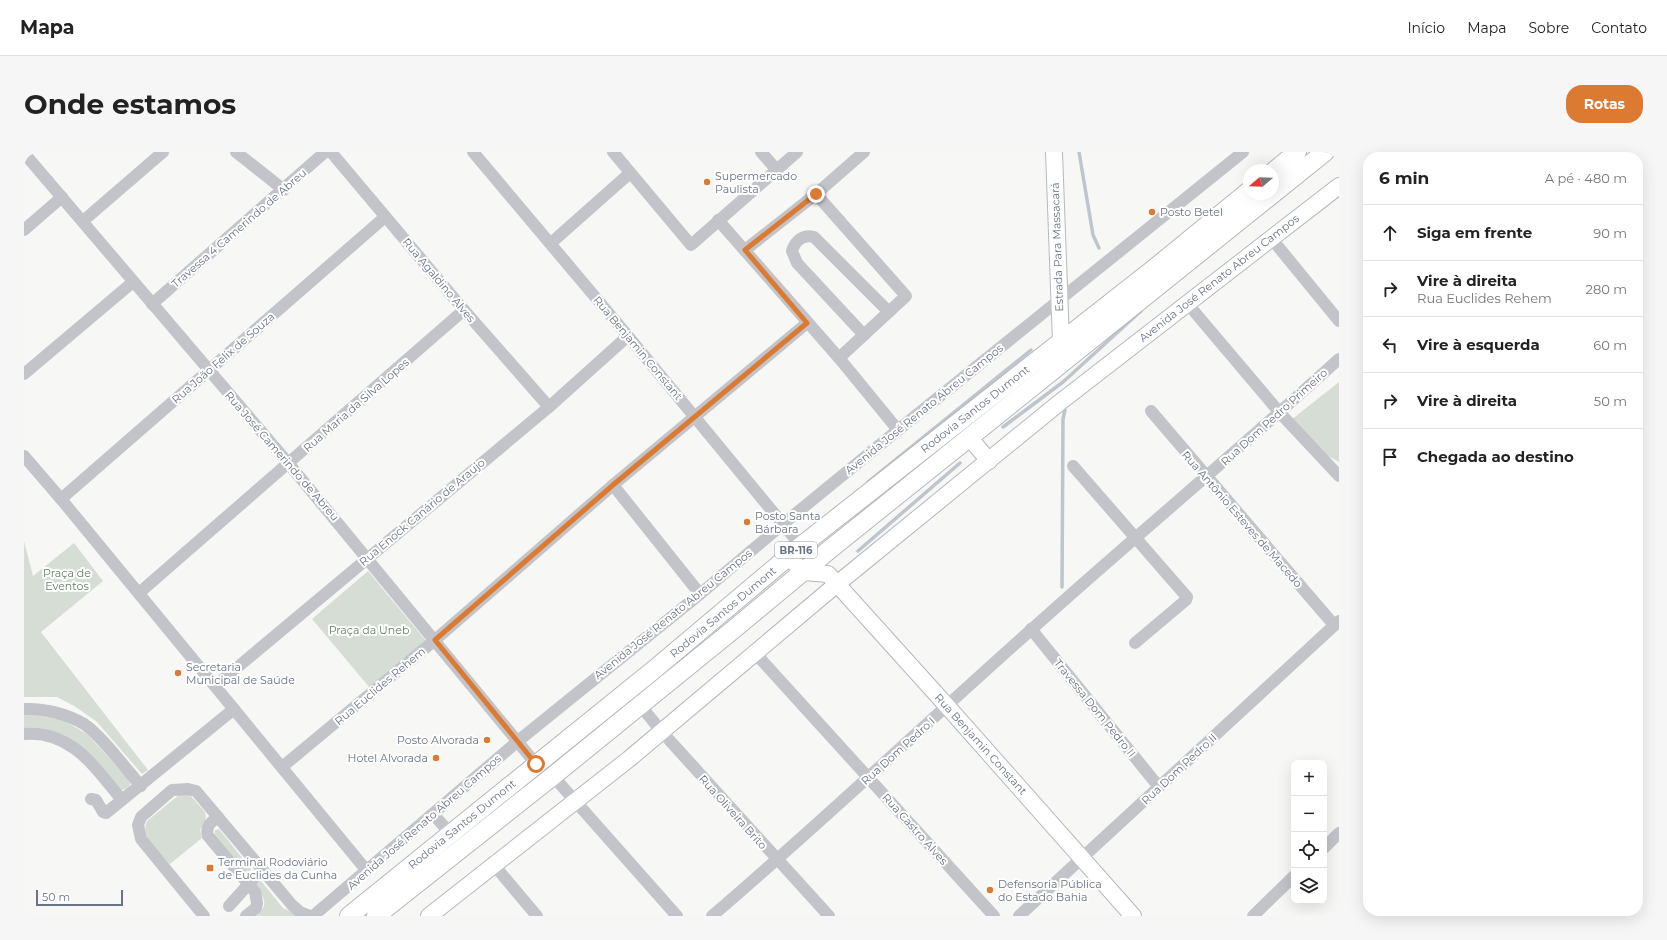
<!DOCTYPE html>
<html lang="pt">
<head>
<meta charset="utf-8">
<style>
  body { margin:0; font-family:Montserrat,sans-serif; background:#f6f6f6; color:#222 }
  .controls { position:absolute; right:12px; bottom:12px; display:grid; overflow:hidden; border-radius:8px; box-shadow:0 4px 16px #0002 }
  .controls button { width:36px; height:36px; display:grid; place-items:center; padding:0; border:0; border-bottom:1px solid #e0e0e0; background:#fff; color:#222; font:20px sans-serif }
  .compass { position:absolute; left:1219px; top:12px; width:36px; height:36px; border-radius:50%; background:#fff; box-shadow:0 4px 16px #0002; rotate:251deg }
  .scale { position:absolute; left:12px; bottom:10px; width:87px; box-sizing:border-box; padding-left:4px; border:2px solid #687385; border-top:0; font-size:11px; line-height:14px; white-space:nowrap; color:#687385; -webkit-text-stroke:3px #fff; paint-order:stroke }
  .stop { position:absolute; width:12px; height:12px; margin:-9px; border:3px solid #dc7a31; border-radius:50%; background:#fff }
  .stop.end { background:#dc7a31; border-color:#fff; box-shadow:0 1px 4px #0008 }
  .list { margin:0; padding:0; list-style:none }
  h2 { display:flex; justify-content:space-between; align-items:center; height:52px; margin:0; padding:0 16px; font-size:17px }
  h2 small { font-size:13px; font-weight:400; color:#767676 }
  .list li { display:grid; grid-template-columns:26px 1fr auto; gap:12px; align-items:center; box-sizing:border-box; height:56px; padding:0 16px; border-top:1px solid #e0e0e0 }
  .list b { display:block; font-size:15px; white-space:nowrap }
  .list p { margin:0; font-size:13px; white-space:nowrap; color:#767676 }
  .list em { font-size:13px; font-style:normal; color:#767676 }
  .icon { flex:none; width:22px; height:22px; fill:none; stroke:currentColor; stroke-width:2; stroke-linecap:round; stroke-linejoin:round }
  .map { position:relative; flex:none; width:1315px; height:764px; overflow:hidden; border-radius:16px }
  header { display:flex; align-items:center; gap:24px; box-sizing:border-box; height:56px; padding:0 20px; background:#fff; border-bottom:1px solid #e0e0e0 }
  header strong { font-size:19px }
  nav { display:flex; gap:22px; margin-inline-start:auto; font-size:14px }
  .intro { display:flex; align-items:center; justify-content:space-between; box-sizing:border-box; height:96px; padding:0 24px }
  h1 { margin:0; font-size:28px }
  .button { padding:10px 18px; border-radius:16px; background:#dc7a31; color:#fff; font-size:14px; font-weight:700 }
  main { display:flex; gap:24px; padding:0 24px }
  aside { flex:1; background:#fff; border-radius:16px; box-shadow:0 4px 16px #0002 }
  .map>svg:first-child { display:block }
</style>
</head>
<body>
<header>
<strong>Mapa</strong>
<nav><a>Início</a><a>Mapa</a><a>Sobre</a><a>Contato</a></nav>
</header>
<div class="intro"><h1>Onde estamos</h1><a class="button">Rotas</a></div>
<main>
<div class="map">
<svg width="1315" height="764" viewBox="0 0 1315 764">
  <rect width="100%" height="100%" fill="#f7f8f5"/>
  <!-- green -->
  <g fill="#d6ddd5">
    <path d="M1315,230v80l-20,-11 -28,-31z"/>
    <path d="M0,389l9,35 41,-33 29,38 -62,51 107,138 -6,4 -45,-52 -21,-15 -19,-10h-33z"/>
    <path d="M344,419l58,70 -56,47 -58,-69z"/>
    <path d="M12,562l27,6 24,14 44,47c-1,6 -5,9 -11,9 -29,-33 -47,-65 -96,-61v-14z"/>
    <path d="M156,642l10,1 15,17 1,6 -6,12 2,8 -32,26c-10,-11 -31,-27 -23,-43z"/>
    <path d="M195,677l32,40 -2,4 -3,1 -32,-38 1,-6z"/>
    <path d="M237,729l22,27 9,4 4,4h-40c14,-11 8,-19 -1,-30l2,-4z"/>
  </g>
  <g fill="none" stroke-linecap="round" stroke-linejoin="round">
    <!-- stream -->
    <g stroke="#bec5cc" stroke-width="3.5">
      <path d="M1055,0l14,83 6,13"/>
      <path d="M979,275l60,-45 78,-71"/>
      <path d="M844,330l163,-132"/>
      <path d="M834,399l102,-88"/>
      <path d="M1038,435l1,-168 2,-9"/>
    </g>
    <defs>
      <g id="major">
        <path d="M1030,0l7,190"/>
        <path d="M945,285l20,24"/>
        <path d="M764,405l16,15 24,2 119,132 186,210"/>
        <path d="M405,764l200,-157 208,-175 222,-181 280,-217"/>
      </g>
      <g id="highway">
        <path d="M1249,20l24,-20"/>
        <path d="M325,764l307,-248 145,-122 355,-279 93,-76"/>
        <path d="M352,764l177,-140 181,-147 95,-79 496,-398"/>
      </g>
    </defs>
    <!-- major casing -->
    <use href="#major" stroke="#b5b8bd" stroke-width="18"/>
    <!-- highway casing -->
    <use href="#highway" stroke="#b5b7bc" stroke-width="20"/>
    <!-- minor -->
    <g stroke="#c2c4c9" stroke-width="12">
      <path d="M212,0l48,38"/>
      <path d="M307,0l133,158 85,97"/>
      <path d="M449,0l155,184 173,210"/>
      <path d="M589,0l78,93 106,-93"/>
      <path d="M737,0l15,17"/>
      <path d="M0,1l265,311 247,300"/>
      <path d="M792,42l90,102 -67,62"/>
      <path d="M694,68l121,138 59,72"/>
      <path d="M59,69l80,-69"/>
      <path d="M0,78l38,-33"/>
      <path d="M1247,86l68,83"/>
      <path d="M527,91l79,-70"/>
      <path d="M721,98l71,-56 48,-42"/>
      <path d="M1163,151l93,110 59,63"/>
      <path d="M128,152l173,-152"/>
      <path d="M840,183l-67,-72 -5,-12c3,-10 11,-17 22,-14l75,75"/>
      <path d="M0,222l109,-92"/>
      <path d="M1127,259l183,214"/>
      <path d="M0,304l37,43 306,372"/>
      <path d="M1049,314l114,131 -1,3 -51,43"/>
      <path d="M589,333l87,109"/>
      <path d="M37,347l324,-282"/>
      <path d="M115,441l325,-283"/>
      <path d="M1007,477l128,158"/>
      <path d="M732,502l238,262"/>
      <path d="M191,534l334,-279 79,-71"/>
      <path d="M616,553l22,27 167,184"/>
      <path d="M0,557c20,-1 43,5 60,15 18,12 42,45 57,62"/>
      <path d="M0,582c48,-4 71,34 98,66"/>
      <path d="M258,615l153,-127 178,-155 194,-162"/>
      <path d="M529,624l124,140"/>
      <path d="M67,647l5,1 7,12 3,1 128,-104"/>
      <path d="M409,662l17,19"/>
      <path d="M194,665c-7,5 -13,9 -10,19l47,56 2,11 -1,5 -10,8"/>
      <path d="M1300,696l15,-15"/>
      <path d="M470,713l43,51"/>
      <path d="M205,754l25,-28"/>
      <path d="M180,764l-63,-77 -3,-14 3,-8 31,-27 16,-1 8,2 96,114 8,7 10,4"/>
      <path d="M289,764l205,-175 182,-147 83,-70 115,-94 345,-278"/>
      <path d="M688,764c109,-93 213,-192 320,-287 101,-91 206,-178 307,-270"/>
      <path d="M995,764l320,-295"/>
      <path d="M1229,764l41,-40"/>
    </g>
    <!-- major -->
    <use href="#major" stroke="#fff" stroke-width="16"/>
    <!-- highway -->
    <use href="#highway" stroke="#fff" stroke-width="18"/>
  </g>
  <g fill="none" stroke-linecap="round" stroke-linejoin="round">
    <!-- route -->
    <path stroke="#dc7a31" stroke-width="5" d="M512,612l-101,-124 178,-155 194,-162 -62,-73 71,-56"/>
  </g>
  <!-- markers -->
  <g fill="#dc7a31" stroke="#fff" stroke-width="1.5">
    <circle cx="683" cy="30" r="4"/>
    <circle cx="1128" cy="60" r="4"/>
    <circle cx="723" cy="370" r="4"/>
    <circle cx="154" cy="521" r="4"/>
    <circle cx="463" cy="588" r="4"/>
    <circle cx="412" cy="606" r="4"/>
    <rect x="182" y="712" width="8" height="8" rx="2"/>
    <circle cx="966" cy="738" r="4"/>
  </g>
  <g text-anchor="middle" stroke-width="4" stroke-linejoin="round" paint-order="stroke">
    <!-- shield labels -->
    <rect fill="#fff" stroke="#959daa" stroke-width="1" x="751" y="390" width="42" height="16" rx="3"/>
    <g font-size="10" font-weight="bold" fill="#687385">
      <text x="772" y="402">BR-116</text>
    </g>
    <!-- poi labels -->
    <g font-size="11" fill="#687385" stroke="#fff" text-anchor="start">
      <text x="691" y="28">Supermercado<tspan x="691" dy="13">Paulista</tspan></text>
      <text x="1136" y="64">Posto Betel</text>
      <text x="731" y="368">Posto Santa<tspan x="731" dy="13">Bárbara</tspan></text>
      <text x="162" y="519">Secretaria<tspan x="162" dy="13">Municipal de Saúde</tspan></text>
      <text x="455" y="592" text-anchor="end">Posto Alvorada</text>
      <text x="404" y="610" text-anchor="end">Hotel Alvorada</text>
      <text x="194" y="714">Terminal Rodoviário<tspan x="194" dy="13">de Euclides da Cunha</tspan></text>
      <text x="974" y="736">Defensoria Pública<tspan x="974" dy="13">do Estado Bahia</tspan></text>
    </g>
    <!-- street labels -->
    <g font-size="11" fill="#687385" stroke="#fff">
      <text transform="translate(215 76) rotate(-41)" y="4">Travessa 4 Camerindo de Abreu</text>
      <text transform="translate(1033 95) rotate(-92)" y="4">Estrada Para Massacará</text>
      <text transform="translate(1195 126) rotate(-38)" y="4">Avenida José Renato Abreu Campos</text>
      <text transform="translate(415 128) rotate(50)" y="4">Rua Agaldino Alves</text>
      <text transform="translate(614 196) rotate(50)" y="4">Rua Benjamin Constant</text>
      <text transform="translate(199 206) rotate(-41)" y="4">Rua João Felix de Souza</text>
      <text transform="translate(332 253) rotate(-41)" y="4">Rua Maria da Silva Lopes</text>
      <text transform="translate(900 257) rotate(-39)" y="4">Avenida José Renato Abreu Campos</text>
      <text transform="translate(951 257) rotate(-38)" y="4">Rodovia Santos Dumont</text>
      <text transform="translate(1250 265) rotate(-42)" y="4">Rua Dom Pedro Primeiro</text>
      <text transform="translate(258 304) rotate(49)" y="4">Rua José Camerindo de Abreu</text>
      <text transform="translate(398 360) rotate(-40)" y="4">Rua Enock Canário de Araujo</text>
      <text transform="translate(1218 367) rotate(49)" y="4">Rua Antônio Esteves de Macedo</text>
      <text transform="translate(699 460) rotate(-40)" y="4">Rodovia Santos Dumont</text>
      <text transform="translate(649 462) rotate(-39)" y="4">Avenida José Renato Abreu Campos</text>
      <text transform="translate(356 534) rotate(-40)" y="4">Rua Euclides Rehem</text>
      <text transform="translate(1071 556) rotate(51)" y="4">Travessa Dom Pedro II</text>
      <text transform="translate(957 592) rotate(48)" y="4">Rua Benjamin Constant</text>
      <text transform="translate(874 599) rotate(-42)" y="4">Rua Dom Pedro I</text>
      <text transform="translate(1155 617) rotate(-43)" y="4">Rua Dom Pedro II</text>
      <text transform="translate(709 660) rotate(48)" y="4">Rua Oliveira Brito</text>
      <text transform="translate(400 670) rotate(-41)" y="4">Avenida José Renato Abreu Campos</text>
      <text transform="translate(438 672) rotate(-39)" y="4">Rodovia Santos Dumont</text>
      <text transform="translate(891 677) rotate(48)" y="4">Rua Castro Alves</text>
    </g>
    <!-- park labels -->
    <g font-size="11" fill="#677c67" stroke="#fff">
      <text x="43" y="425">Praça de<tspan x="43" dy="13">Eventos</tspan></text>
      <text x="345" y="482">Praça da Uneb</text>
    </g>
  </g>
</svg>
<div class="controls">
<button>+</button>
<button>−</button>
<button><svg class="icon" aria-label="locate" viewBox="0 0 24 24"><circle cx="12" cy="12" r="6"/><path d="M12 2v4M12 18v4M2 12h4M18 12h4"/></svg></button>
<button><svg class="icon" aria-label="layers" viewBox="0 0 24 24"><path d="M12 4l9 5-9 5-9-5zM3 14l9 5 9-5"/></svg></button>
</div>
<svg class="compass" viewBox="-18 -18 36 36"><path d="M0-13l5 13h-10z" fill="#e53935"/><path d="M0 13l5-13h-10z" fill="#767676"/></svg>
<div class="scale">50 m</div>
<div class="stop" style="left:512px;top:612px"></div>
<div class="stop end" style="left:792px;top:42px"></div>
</div>
<aside>
<h2>6 min<small>A pé · 480 m</small></h2>
<ul class="list">
<li><svg class="icon" aria-label="ahead" viewBox="0 0 24 24"><path d="M12 20V5M6 11l6-6 6 6"/></svg><div><b>Siga em frente</b></div><em>90 m</em></li>
<li><svg class="icon" aria-label="right" viewBox="0 0 24 24"><path d="M7 20v-9h11M14 6l5 5-5 5"/></svg><div><b>Vire à direita</b><p>Rua Euclides Rehem</p></div><em>280 m</em></li>
<li><svg class="icon" aria-label="left" viewBox="0 0 24 24"><path d="M17 20v-9H6M10 6l-5 5 5 5"/></svg><div><b>Vire à esquerda</b></div><em>60 m</em></li>
<li><svg class="icon" aria-label="right" viewBox="0 0 24 24"><path d="M7 20v-9h11M14 6l5 5-5 5"/></svg><div><b>Vire à direita</b></div><em>50 m</em></li>
<li><svg class="icon" aria-label="arrive" viewBox="0 0 24 24"><path d="M6 21V4h12l-3 4 3 4H6"/></svg><div><b>Chegada ao destino</b></div></li>
</ul>
</aside>
</main>
</body>
</html>
